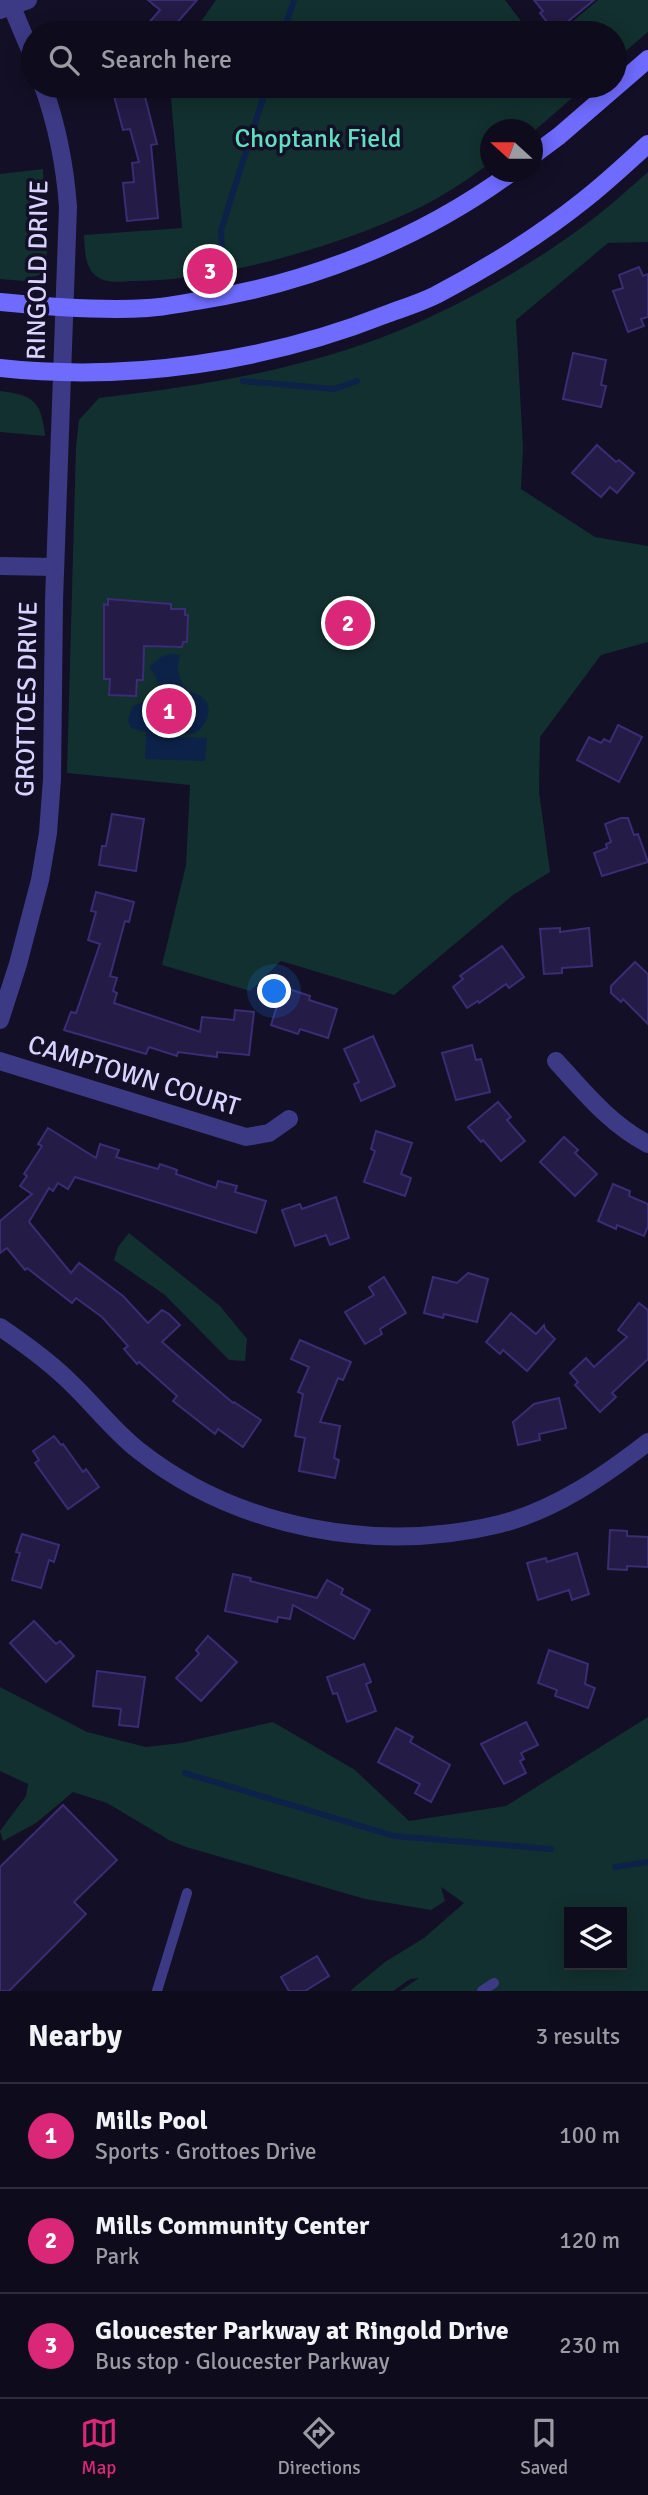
<!DOCTYPE html>
<html lang="en">
<head>
<meta charset="utf-8">
<style>
  body { margin:0; font-family:Signika,sans-serif; background:#171425; color:#f1f3f6 }
  .controls { position:absolute; right:21px; bottom:21px; display:grid; overflow:hidden; border-radius:0px; box-shadow:0 4px 18px #0003 }
  .controls button { width:63px; height:63px; display:grid; place-items:center; padding:0; border:0; border-bottom:2px solid #2e2b3b; background:#0e0b1c; color:#f1f3f6; font:35px sans-serif }
  .compass { position:absolute; left:480px; top:119px; width:63px; height:63px; border-radius:50%; background:#0e0b1c; box-shadow:0 4px 18px #0003; rotate:291deg }
  .you { position:absolute; left:275px; top:992px; width:24px; height:24px; margin:-18px; border:5px solid #fff; border-radius:50%; background:#1a73e8; box-shadow:0 0 0 10px #1a73e833 }
  .badge { display:grid; place-items:center; width:46px; height:46px; border-radius:50%; background:#db2777; color:#fff; font-size:23px; font-weight:700 }
  .pin { position:absolute; translate:-50% -50%; border:4px solid #fff; box-shadow:0 2px 7px #0006 }
  .list { margin:0; padding:0; list-style:none }
  h2 { display:flex; justify-content:space-between; align-items:center; height:91px; margin:0; padding:0 28px; font-size:30px }
  h2 small { font-size:23px; font-weight:400; color:#9b9ba3 }
  .list li { display:grid; grid-template-columns:46px 1fr auto; gap:21px; align-items:center; box-sizing:border-box; height:105px; padding:0 28px; border-top:2px solid #2e2b3b }
  .list b { display:block; font-size:26px; white-space:nowrap }
  .list p { margin:0; font-size:23px; white-space:nowrap; color:#9b9ba3 }
  .list em { font-size:23px; font-style:normal; color:#9b9ba3 }
  .icon { flex:none; width:38px; height:38px; fill:none; stroke:currentColor; stroke-width:2; stroke-linecap:round; stroke-linejoin:round }
  .map { position:relative; flex:none; width:648px; height:1991px; overflow:hidden }
  .search { position:absolute; background:#0e0b1c; box-shadow:0 4px 18px #0003; left:21px; right:21px; top:21px; height:77px; display:flex; align-items:center; gap:18px; box-sizing:border-box; padding:0 24px; border-radius:38px; color:#9b9ba3; font-size:26px }
  .sheet { height:406px; background:#0e0b1c }
  nav { display:flex; justify-content:space-around; align-items:center; box-sizing:border-box; height:98px; border-top:2px solid #2e2b3b; background:#0e0b1c; font-size:19px; color:#9b9ba3 }
  nav a { display:grid; justify-items:center; gap:4px }
  nav .on { color:#db2777 }
  .map>svg:first-child { display:block }
</style>
</head>
<body>
<div class="map">
<svg width="648" height="1991" viewBox="0 0 648 1991">
  <rect width="100%" height="100%" fill="#130f26"/>
  <!-- green -->
  <g fill="#12302f" fill-rule="evenodd">
    <path d="M216,0h289l25,33h-337z"/>
    <path d="M598,0h50v32l-33,28v-27h-56z"/>
    <path d="M170,86h416l-53,46 -1,-2h-42v33c-25,19 -53,37 -82,50 -76,35 -188,67 -272,68 -14,0 -30,4 -41,-6 -11,-10 -10,-27 -11,-40l98,-7z"/>
    <path d="M43,169l5,76 -4,28 -20,8 -24,-2v-105z"/>
    <path d="M648,172v70l-40,1 -92,77 7,128 -2,41 74,48 53,9v96l-47,13 -61,82 -1,55 11,80 -37,23 -119,100 -113,-34 -31,30 -88,-26 24,-100 4,-80 -123,-12 9,-326 3,-27 20,-22c101,-12 204,-28 299,-67 59,-24 125,-61 176,-98 26,-18 50,-40 74,-61z"/>
    <path d="M0,391c34,4 41,10 45,45l-45,-4z"/>
    <path d="M129,1233l91,73 27,33 -2,22 -16,-1 -64,-65 -51,-35 4,-13z"/>
    <path d="M0,1687l87,45 59,15 35,-4 92,-21 82,48 54,51 97,-15 142,-89v274h-248l19,-13 -9,1 -17,12h-43l35,-29 39,-24 40,-35 -23,-16 4,14 -14,9 -66,-11 -179,-52 -17,-7 -62,-37 -34,-11 -37,31 -33,18 -3,-10 26,-35 2,-12 -28,-13zM569,1912h53v53h-53z"/>
  </g>
  <!-- water -->
  <path fill="#0c2248" d="M170,654l10,1c-4,14 -2,27 9,36 5,3 12,4 15,8 10,9 2,29 -9,34 -4,2 -12,1 -16,1v3l28,1 -2,23 -60,-2 1,-27 -15,-4 -3,-8 5,-14c6,-3 13,-3 18,-6 13,-10 6,-24 -2,-33l12,-10z"/>
  <g fill="none" stroke-linecap="round" stroke-linejoin="round">
    <!-- stream -->
    <g stroke="#0c2248" stroke-width="6">
      <path d="M283,33l11,-33"/>
      <path d="M222,248l-1,-18 46,-144"/>
      <path d="M243,381l91,8 23,-8"/>
      <path d="M185,1773l209,63 157,13"/>
      <path d="M615,1867l33,-5"/>
    </g>
  </g>
  <!-- building -->
  <g fill="#241b47" stroke="#3b2d73" stroke-width="2">
    <path d="M148,0h49l-29,33h-14l-8,-7 14,-16z"/>
    <path d="M534,0h60l-39,32 -15,-19 3,-2z"/>
    <path d="M143,89l14,55 -6,1 7,73 -31,3 -4,-38 11,-1 -2,-19 7,-1 -9,-33 -7,1 -9,-34z"/>
    <path d="M639,267l4,9 5,-2v43l-7,2 3,7 -16,6 -15,-41 10,-3 -4,-13z"/>
    <path d="M573,353l33,7 -5,25 5,1 -5,21 -38,-8z"/>
    <path d="M597,445l19,17 3,-2 15,13 -17,20 -7,-6 -9,10 -29,-24z"/>
    <path d="M108,599l63,5v5h14v6h3l-1,27h-4l-1,5 -38,-1 -1,34h-6l-1,16 -27,-1 1,-16h-6v-75l4,1z"/>
    <path d="M618,725l24,12 -23,45 -42,-22 12,-23 12,6 3,-4 6,3z"/>
    <path d="M112,814l32,5 -8,52 -37,-6 3,-19h4z"/>
    <path d="M621,818h7l6,17 4,-1 10,28 -46,14 -8,-23 13,-5 -1,-4 5,-2 -6,-18z"/>
    <path d="M96,892l38,10 -5,20 -4,-1 -15,55 7,2 -4,13 4,2 -3,10 86,29 2,-15 32,3 1,-10 19,2 -5,43 -32,-3v5l-39,-5 -1,4 -28,-9 -3,7 -82,-24 7,-18 5,1 24,-69 -12,-4 8,-28 -5,-1z"/>
    <path d="M560,928v4l29,-4 3,38 -30,2v5l-18,1 -4,-45z"/>
    <path d="M502,946l22,31 -15,11 -3,-4 -27,19 -1,-2 -11,7 -14,-21 10,-8 -3,-3z"/>
    <path d="M635,962l13,12v50l-25,-25 -2,3 -10,-9v-7z"/>
    <path d="M283,987l27,9 -1,4 28,9 -9,29 -28,-9 -2,5 -27,-9z"/>
    <path d="M373,1036l22,50 -34,15 -7,-17 5,-2 -15,-33z"/>
    <path d="M472,1045l4,15 5,-1 9,33 -34,8 -14,-47z"/>
    <path d="M498,1102l13,15 -4,3 18,21 -24,20 -18,-21 -2,2 -13,-15z"/>
    <path d="M48,1128l48,30 4,-14 19,6 -3,7 42,12 2,-5 17,6 -1,4 40,14 2,-7 19,5 -2,6 31,9 -10,32 -181,-56 -7,12 -10,-6 -5,8 -4,-3 -20,34 42,51 8,-10 44,33 25,27 14,-13 7,4 11,11 -18,17 71,61 1,-1 27,18 -18,27 -25,-18 -3,5 -42,-33 4,-5 -38,-34 -2,2 -13,-15 4,-3 -26,-29 -26,-19 -4,5 -45,-35 -2,2 -18,-22 -7,5v-32l32,-27 -12,-8 7,-10 -3,-2 18,-28 -4,-2z"/>
    <path d="M376,1131l36,12 -11,31 10,4 -6,18 -41,-14 11,-31 -4,-2z"/>
    <path d="M564,1137l14,13 -3,3 22,21 -22,22 -35,-34z"/>
    <path d="M613,1184l17,7 -1,5 19,8v22l-4,10 -27,-11 -1,4 -18,-8z"/>
    <path d="M336,1197l13,41 -19,7 -4,-10 -31,11 -13,-36 18,-6 2,5z"/>
    <path d="M468,1273l20,6 -11,43 -33,-8 -1,4 -19,-5 9,-36 24,6z"/>
    <path d="M384,1277l22,36 -26,16 2,5 -17,10 -20,-32 29,-17 -5,-8z"/>
    <path d="M639,1303l9,7v49l-36,34 4,4 -16,15 -25,-27 3,-3 -8,-9 16,-15 8,9 33,-30 -9,-7z"/>
    <path d="M511,1313l25,21 8,-9 1,4 10,10 -28,32 -24,-21 -3,4 -14,-12z"/>
    <path d="M300,1340l51,22 -8,18 -5,-2 -18,44 20,4 -6,32 5,2 -4,18 -36,-7 6,-33 -10,-2 8,-42 -5,-2 11,-25 -18,-8z"/>
    <path d="M559,1398l7,30 -27,6 1,6 -22,5 -5,-23 21,-18z"/>
    <path d="M54,1436l7,9 2,-1 20,28 3,-3 13,18 -31,22 -33,-46 4,-3 -6,-9z"/>
    <path d="M610,1530l17,1v5l21,1v30l-21,-1v4l-19,-1z"/>
    <path d="M22,1534l37,11 -5,17 -5,-2 -8,28 -29,-8 8,-27 -4,-1z"/>
    <path d="M577,1553l12,41 -17,6 -3,-10 -31,10 -11,-37 19,-5 1,4z"/>
    <path d="M233,1574l18,4 -1,3 67,17 10,-18 16,9 -2,5 29,16 -16,29 -61,-34 -3,14 -12,-2 -1,5 -52,-11z"/>
    <path d="M34,1621l22,23 4,-3 14,15 -28,26 -36,-39z"/>
    <path d="M208,1636l29,26 -36,39 -25,-23 23,-24 -3,-4z"/>
    <path d="M549,1650l39,14 -3,20 10,4 -7,20 -33,-12 2,-6 -19,-7z"/>
    <path d="M364,1664l7,18 -5,2 10,27 -29,11 -10,-29 -4,1 -6,-17z"/>
    <path d="M97,1671l48,6 -7,50 -19,-2 2,-16 -28,-3z"/>
    <path d="M526,1722l12,23 -17,8 3,6 -4,2 6,12 -22,11 -23,-40z"/>
    <path d="M396,1728l17,9 -3,5 40,23 -19,37 -16,-9 5,-9 -42,-22z"/>
    <path d="M63,1805l54,55 -43,42 12,12 -77,77h-9v-124z"/>
    <path d="M317,1956l12,20 -24,15h-16l-8,-14z"/>
  </g>
  <g fill="none" stroke-linecap="round" stroke-linejoin="round">
    <!-- service -->
    <g stroke="#3d3a85" stroke-width="10">
      <path d="M157,1991l30,-98"/>
      <path d="M482,1991l12,-8"/>
    </g>
    <!-- minor -->
    <g stroke="#3d3a85" stroke-width="18">
      <path d="M9,0l24,57"/>
      <path d="M0,10l28,-10"/>
      <path d="M0,566l55,1"/>
      <path d="M0,1020l18,-56 22,-84 8,-47 4,-54 2,-178 14,-394c-3,-42 -11,-82 -25,-121"/>
      <path d="M0,1061l246,76 23,-4 20,-14"/>
      <path d="M556,1061c28,31 55,64 92,83"/>
      <path d="M0,1327c25,17 49,34 71,56 23,22 42,47 67,67 100,79 239,104 362,74 55,-14 104,-48 148,-82"/>
    </g>
    <!-- secondary -->
    <g stroke="#6f6bff" stroke-width="18">
      <path d="M532,156l27,-20 89,-77"/>
      <path d="M0,302c49,5 99,9 148,6 16,-1 32,-4 48,-7 112,-17 225,-62 316,-129"/>
      <path d="M0,368c129,14 266,-6 387,-54 16,-6 33,-11 49,-19 51,-27 103,-59 148,-95 22,-17 43,-37 64,-56"/>
    </g>
  </g>
  <g text-anchor="middle" stroke-width="7" stroke-linejoin="round" paint-order="stroke">
    <!-- park labels -->
    <g font-size="26" fill="#5fe0c0" stroke="#130f26">
      <text x="318" y="147">Choptank Field</text>
    </g>
    <!-- street labels -->
    <g font-size="26" fill="#d9d4ff" stroke="#130f26">
      <text transform="translate(37 270) rotate(-89)" y="9">RINGOLD DRIVE</text>
      <text transform="translate(26 699) rotate(-89)" y="9">GROTTOES DRIVE</text>
      <text transform="translate(134 1075) rotate(17)" y="9">CAMPTOWN COURT</text>
    </g>
  </g>
</svg>
<div class="controls">
<button><svg class="icon" aria-label="layers" viewBox="0 0 24 24"><path d="M12 4l9 5-9 5-9-5zM3 14l9 5 9-5"/></svg></button>
</div>
<svg class="compass" viewBox="-18 -18 36 36"><path d="M0-13l5 13h-10z" fill="#e53935"/><path d="M0 13l5-13h-10z" fill="#9b9ba3"/></svg>
<div class="you"></div>
<div class="pin badge" style="left:169px;top:711px">1</div>
<div class="pin badge" style="left:348px;top:623px">2</div>
<div class="pin badge" style="left:210px;top:271px">3</div>
<div class="search"><svg class="icon" aria-label="search" viewBox="0 0 24 24"><circle cx="10" cy="10" r="6"/><path d="M15 15l6 6"/></svg>Search here</div>
</div>
<section class="sheet">
<h2>Nearby<small>3 results</small></h2>
<ul class="list">
<li><span class="badge">1</span><div><b>Mills Pool</b><p>Sports · Grottoes Drive</p></div><em>100 m</em></li>
<li><span class="badge">2</span><div><b>Mills Community Center</b><p>Park</p></div><em>120 m</em></li>
<li><span class="badge">3</span><div><b>Gloucester Parkway at Ringold Drive</b><p>Bus stop · Gloucester Parkway</p></div><em>230 m</em></li>
</ul>
</section>
<nav>
<a class="on"><svg class="icon" aria-label="map" viewBox="0 0 24 24"><path d="M3 6l6-2 6 2 6-2v14l-6 2-6-2-6 2zM9 4v14M15 6v14"/></svg>Map</a>
<a><svg class="icon" aria-label="directions" viewBox="0 0 24 24"><path d="M12 3l9 9-9 9-9-9zM9 14v-3h6M13 9l2 2-2 2"/></svg>Directions</a>
<a><svg class="icon" aria-label="saved" viewBox="0 0 24 24"><path d="M7 4h10v16l-5-4-5 4z"/></svg>Saved</a>
</nav>
</body>
</html>
